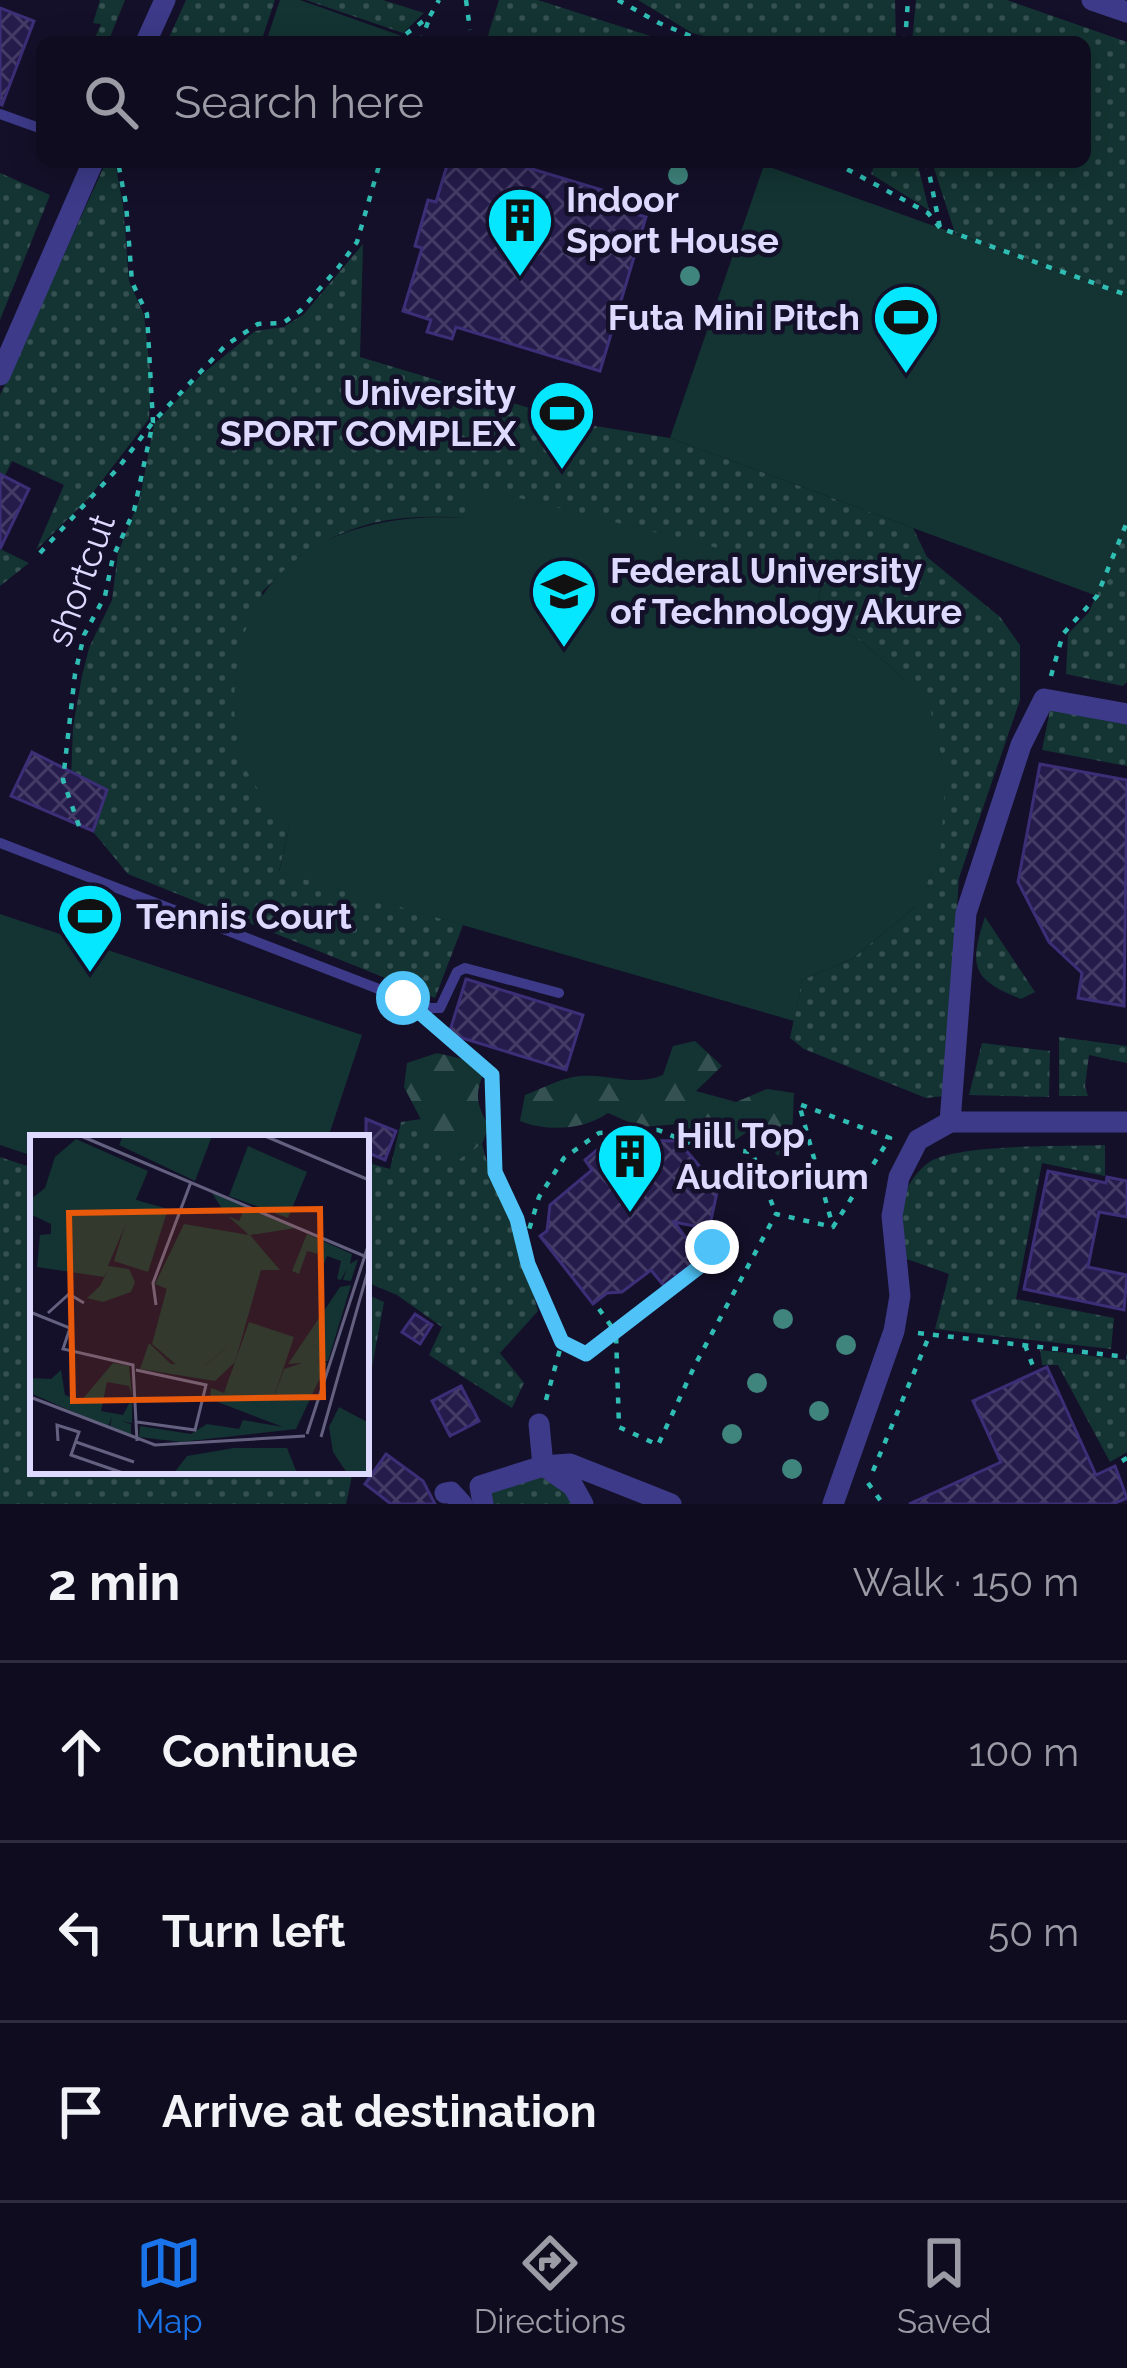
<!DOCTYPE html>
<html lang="en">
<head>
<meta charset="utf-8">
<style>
  body { margin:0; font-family:Raleway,sans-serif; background:#1d1a2d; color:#f1f3f6 }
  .stop { position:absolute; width:36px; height:36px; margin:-27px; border:9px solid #4fc3f7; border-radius:50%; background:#fff }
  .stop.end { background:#4fc3f7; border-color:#fff; box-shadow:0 3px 12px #0008 }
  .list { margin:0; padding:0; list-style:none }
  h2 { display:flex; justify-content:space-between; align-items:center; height:156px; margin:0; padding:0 48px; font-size:51px }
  h2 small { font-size:39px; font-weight:400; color:#9b9ba5 }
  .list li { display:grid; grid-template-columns:78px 1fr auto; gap:36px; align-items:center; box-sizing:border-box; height:180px; padding:0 48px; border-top:3px solid #2f2c3e }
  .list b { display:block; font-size:45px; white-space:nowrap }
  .list em { font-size:39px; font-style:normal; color:#9b9ba5 }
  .icon { flex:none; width:66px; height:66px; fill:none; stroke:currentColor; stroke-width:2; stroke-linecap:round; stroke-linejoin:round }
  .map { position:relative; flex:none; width:1127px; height:1504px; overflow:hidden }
  .search { position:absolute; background:#0f0c20; box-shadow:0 6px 30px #0003; left:36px; right:36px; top:36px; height:132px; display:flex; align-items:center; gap:30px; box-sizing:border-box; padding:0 42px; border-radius:18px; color:#9b9ba5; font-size:45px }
  .sheet { height:696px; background:#0f0c20 }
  nav { display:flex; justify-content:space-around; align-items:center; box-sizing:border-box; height:168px; border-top:3px solid #2f2c3e; background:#0f0c20; font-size:33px; color:#9b9ba5 }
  nav a { display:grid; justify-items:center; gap:6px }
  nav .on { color:#1a73e8 }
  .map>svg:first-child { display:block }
</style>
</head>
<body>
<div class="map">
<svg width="1127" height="1504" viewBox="0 0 1127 1504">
  <defs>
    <pattern id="green-dots" width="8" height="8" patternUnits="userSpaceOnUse" patternTransform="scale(3)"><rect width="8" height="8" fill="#133432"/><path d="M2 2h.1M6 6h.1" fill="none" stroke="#355151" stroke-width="1.8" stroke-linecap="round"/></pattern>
    <pattern id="forest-firs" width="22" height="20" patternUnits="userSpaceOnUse" patternTransform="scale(3)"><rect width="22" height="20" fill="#133432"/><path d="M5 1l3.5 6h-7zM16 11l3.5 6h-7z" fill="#355151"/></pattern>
    <pattern id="building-cross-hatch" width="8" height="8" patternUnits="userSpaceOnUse" patternTransform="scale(3)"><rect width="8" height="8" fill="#251c4b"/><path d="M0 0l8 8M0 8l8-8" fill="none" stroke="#443c66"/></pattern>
  </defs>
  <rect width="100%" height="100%" fill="#14102a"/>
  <!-- green -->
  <g fill="url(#green-dots)">
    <path d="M100,0h25l-17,42h-15l8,-18 -8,-1z"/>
    <path d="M186,0h89l-14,42h-94z"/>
    <path d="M306,0h77l41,13 -21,20z"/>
    <path d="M499,0h39l131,42h-183z"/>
    <path d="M638,0h257l1,42h-167l-37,-9z"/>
    <path d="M916,0h91l120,42v253l-172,-62 -23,-71h153v-120h-173z"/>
    <path d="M106,162h9l8,43 6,76 15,34 7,64 -2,40 -61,80 -52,51 28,-65 -52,-24 -12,25v-91z"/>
    <path d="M876,162h41l12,48 -58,-36z"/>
    <path d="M0,173l50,22 -50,125z"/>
    <path d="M363,244l-3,113 223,67 87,14 243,90 14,29 73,60 20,28v55l-61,178 -15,218 -18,2 -122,-49 -14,-11 12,-58 50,-21 63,-52 -10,-227 -41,-37 -49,-27 9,-40 -353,-89 -7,31c-90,-6 -138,11 -202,74l28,233 -11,46 184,54 -28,73 -307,-124 -48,-58 -9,-36 2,-53 9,-51 7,-28 23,-48 6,-47 22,-55 14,-74 47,-49 54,-44 29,-4 20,-13z"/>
    <path d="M1127,522v160l-4,4 -57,-12 2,-40 21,-22z"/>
    <path d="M0,549l29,14 -29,23z"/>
    <path d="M1050,710l77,14v42l-85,-16z"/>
    <path d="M985,917l50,75 -14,7c-50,-20 -52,-33 -36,-82z"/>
    <path d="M1059,1037l68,9v17l-38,-8 -4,31 3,10h-29z"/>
    <path d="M982,1043l68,8 -1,46 -80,-2z"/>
    <path d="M421,1119l38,40 23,-15 9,32 19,38 28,97 -38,42 24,30 -12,25 -83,-53 13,-28 -45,-32 -31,-13v-120l24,7 11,-47z"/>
    <path d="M1105,1145v31l-63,-13 -26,136 98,19 -3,31 -176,-20 14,-55 -48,-17c-1,-21 -4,-45 4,-65 4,-9 15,-24 23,-29 28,-20 139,-16 177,-18z"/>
    <path d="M0,1157l33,11v303h320l-7,33h-346z"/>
    <path d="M366,1294l18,8 -18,98z"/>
    <path d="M1040,1350l87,10v92l-17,10 -52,-97h-16z"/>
    <path d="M543,1472l25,18 8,14h-86l-3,-15z"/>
  </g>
  <!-- forest -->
  <g fill="url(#forest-firs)">
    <path d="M695,1041l27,25 -26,25 40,11 31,-13 27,4 -2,46 -14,17 -15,-18 -16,-6 -19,13 -18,-15 -17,12 -13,-18 -40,3 -32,-14c-24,17 -61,19 -88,8l5,-26c16,-6 32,-15 48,-18 34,-6 58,11 90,-2l10,-29z"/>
    <path d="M437,1053l51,12c-13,25 -14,36 1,61l-7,18 -23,15 -22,-9 -33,-63 3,-24z"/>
  </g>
  <!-- pitch -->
  <g fill="#133432">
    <path d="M280,0h20l113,40 -147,2z"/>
    <path d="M764,165l363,130v227l-30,74 -427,-158z"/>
    <path d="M471,486l353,89 -9,41 49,27 41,37 26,32 15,63 -6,82 -25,50 -63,52 -50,21 -8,41 -515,-149 11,-47c-15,-16 -37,-38 -45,-58 -10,-23 -12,-58 -10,-82 7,-128 114,-174 228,-167z"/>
    <path d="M0,914l362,121 -34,103h-295v18l-33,-11z"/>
  </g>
  <!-- building -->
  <g fill="url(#building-cross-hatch)" stroke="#3c2e77" stroke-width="3">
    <path d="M0,8l34,13 -32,84 -2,-1z"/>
    <path d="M448,162h61l123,37 -3,13 17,5 -46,154 -144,-44 -4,12 -25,-7 4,-12 -28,-9 19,-63 -7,-2 13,-46 8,2z"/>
    <path d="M0,474l29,15 -29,60z"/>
    <path d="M32,752l75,38 -14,41 -82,-35z"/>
    <path d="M1040,764l87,16 -3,226 -46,-8 4,-25 -33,-31 -31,-60z"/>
    <path d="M466,979l117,36 -17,55 -117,-36z"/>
    <path d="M366,1119l30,12 -11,29 -19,-8z"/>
    <path d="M609,1140l69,1 40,47 -9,41 -35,-7 27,36 -37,28 -13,-16 -29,22 -15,1 -14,11 -53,-68 7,-5 3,-26 42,-35 -7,-10z"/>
    <path d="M1048,1171l58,12 1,-6 20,4v36l-28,-5 -11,55 39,8 -3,35 -100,-21z"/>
    <path d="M415,1314l17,11 -12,19 -18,-12z"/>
    <path d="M1047,1367l49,108 19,-9 12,32 -14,6h-204l92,-42 -28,-61z"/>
    <path d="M461,1386l18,35 -29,15 -18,-35z"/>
    <path d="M386,1454l37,27 12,23h-44l-26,-20z"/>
  </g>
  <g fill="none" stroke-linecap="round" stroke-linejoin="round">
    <!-- path -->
    <g stroke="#2fbdb4" stroke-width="4.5" stroke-dasharray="6 9" stroke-linecap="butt">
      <path d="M466,0l4,30"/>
      <path d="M618,0l41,23 46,19"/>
      <path d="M406,34l24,-18 9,-16"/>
      <path d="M421,42l9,-26"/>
      <path d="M905,42l3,-42"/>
      <path d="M834,162l94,51 12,15"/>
      <path d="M927,162l13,66 187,67"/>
      <path d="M40,553l79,-86 34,-45 73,-77 32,-21 25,-1 17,-12 38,-43 19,-26 23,-80"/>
      <path d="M1051,676l12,-42 34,-38 30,-74"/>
      <path d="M79,826l-16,-46 12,-106 9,-39 21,-39 8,-39 21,-46 19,-89 -6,-108 -15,-32 -6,-78 -8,-42"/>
      <path d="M438,1028l54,47 3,97 22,47 11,45 34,78 25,12 29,-21 3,94 39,18 37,-80 81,-151 57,13 57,-89 -91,-34 34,123"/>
      <path d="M525,1243l14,-46 25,-39 35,-25 59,-3 37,15 57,7 24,62"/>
      <path d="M599,1309l17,24 86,-69 10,-17"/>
      <path d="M918,1333l209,24"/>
      <path d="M1025,1345l9,24"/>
      <path d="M546,1400l16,-58"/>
      <path d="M1122,1461l5,-3"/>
      <path d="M873,1471l57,-137"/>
      <path d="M868,1483l15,21"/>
    </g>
    <!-- service -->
    <g stroke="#3d3b89" stroke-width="10">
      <path d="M0,114l42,15"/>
      <path d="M0,843l428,165h12l17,-36 8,-4 94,25"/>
    </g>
    <!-- minor -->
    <g stroke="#3d3b89" stroke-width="21">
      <path d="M1092,0l35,12"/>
      <path d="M146,42l19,-42"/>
      <path d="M0,375l93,-213"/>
      <path d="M950,1122l16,-209 55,-168 23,-46 83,15"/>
      <path d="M543,1466l27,-2 101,40"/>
      <path d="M544,1466l29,20 10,18"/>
      <path d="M445,1493l6,-1 11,12"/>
      <path d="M483,1504l-3,-18 63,-20 -4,-42"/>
      <path d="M833,1504l61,-173 6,-35 -8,-80 7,-39 19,-37 32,-18h177"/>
    </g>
  </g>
  <!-- trees -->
  <g fill="#3f847d">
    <circle cx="678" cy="175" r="10"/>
    <circle cx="690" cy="276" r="10"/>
    <circle cx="783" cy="1319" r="10"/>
    <circle cx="846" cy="1345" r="10"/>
    <circle cx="757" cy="1383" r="10"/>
    <circle cx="819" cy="1411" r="10"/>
    <circle cx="732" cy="1434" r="10"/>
    <circle cx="792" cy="1469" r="10"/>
  </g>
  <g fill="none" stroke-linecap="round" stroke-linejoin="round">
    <!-- route -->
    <path stroke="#4fc3f7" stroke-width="15" d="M403,998l89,77 3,97 22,47 11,45 34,78 24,12 117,-90 9,-17"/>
  </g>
  <!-- icons -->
  <defs>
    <symbol id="building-pin" viewBox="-11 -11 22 30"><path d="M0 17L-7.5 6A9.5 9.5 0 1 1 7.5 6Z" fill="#05e7ff" stroke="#14102a"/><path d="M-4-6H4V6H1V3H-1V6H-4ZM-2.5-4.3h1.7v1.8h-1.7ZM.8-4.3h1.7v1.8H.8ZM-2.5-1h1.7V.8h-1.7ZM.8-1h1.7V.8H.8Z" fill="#111"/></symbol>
    <symbol id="stadium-pin" viewBox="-11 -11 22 30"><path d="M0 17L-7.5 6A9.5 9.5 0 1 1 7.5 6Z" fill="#05e7ff" stroke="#14102a"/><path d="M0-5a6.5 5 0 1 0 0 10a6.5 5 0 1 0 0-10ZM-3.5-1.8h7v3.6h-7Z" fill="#111"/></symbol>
    <symbol id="university-pin" viewBox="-11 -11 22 30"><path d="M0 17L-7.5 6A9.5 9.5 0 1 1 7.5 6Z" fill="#05e7ff" stroke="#14102a"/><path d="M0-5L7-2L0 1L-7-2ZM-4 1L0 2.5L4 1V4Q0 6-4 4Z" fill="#111"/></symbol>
  </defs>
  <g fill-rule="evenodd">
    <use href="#building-pin" x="482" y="182" width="76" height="104"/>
    <use href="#stadium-pin" x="868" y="279" width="76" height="104"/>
    <use href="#stadium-pin" x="524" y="375" width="76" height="104"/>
    <use href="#university-pin" x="526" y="553" width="76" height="104"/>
    <use href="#stadium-pin" x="52" y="878" width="76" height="104"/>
    <use href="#building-pin" x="592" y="1118" width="76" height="104"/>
  </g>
  <g text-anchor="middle" stroke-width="9" stroke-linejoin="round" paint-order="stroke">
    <!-- poi labels -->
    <g font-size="36" font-weight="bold" fill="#ddd9ff" stroke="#14102a" text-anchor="start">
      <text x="566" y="212">Indoor<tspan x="566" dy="41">Sport House</tspan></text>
      <text x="860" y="330" text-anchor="end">Futa Mini Pitch</text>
      <text x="516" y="405" text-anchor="end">University<tspan x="516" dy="41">SPORT COMPLEX</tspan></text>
      <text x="610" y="583">Federal University<tspan x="610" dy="41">of Technology Akure</tspan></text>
      <text x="136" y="929">Tennis Court</text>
      <text x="676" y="1148">Hill Top<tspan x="676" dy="41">Auditorium</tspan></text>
    </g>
    <!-- street labels -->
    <g font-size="36" fill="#ddd9ff" stroke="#14102a">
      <text transform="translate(80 580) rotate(-70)" y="13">shortcut</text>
    </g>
  </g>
  <!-- overview -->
  <g transform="translate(30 1135)">
    <rect width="339" height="339" fill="#14102a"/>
    <path d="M93,1h89l-17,45 -76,-36zM46,4l72,32 -40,95 21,3 6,13 -4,10 -28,10 -16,-4 13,-12 9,-18 -5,9 -67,-10 3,-32 11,-1v-10l-21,-10v-14l15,-12 10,-31zM218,11l59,26 -19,46 -59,-22zM182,58l84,35 -46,7 30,35h-19l-26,92 -20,19 -75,-12 9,-26 22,21 33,2 22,-18 9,-60 -59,-30 -9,31 -12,-5 29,-60 65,11 -21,-19 11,5 4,-9 -13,-5 -4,8zM277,99l45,20 -2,10 8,-5 -7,22 -8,-1 4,-12 -6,12 -4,-1 4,-18 -14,-5 -9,23 4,-24 -15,-4 -8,23 -7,-3zM321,150l-23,76 -40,3 52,-77zM278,226l19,2 -31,66 -115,13 -42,-5 1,-11 51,8 16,-10 32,5 4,-9 40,7 -73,-28 1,-11 58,22 15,-41zM83,228l16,3 3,30 -3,-10 -22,-4 -6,29 22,4 9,-17v25l-11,-2 10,3v11l-21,-9 2,-10 -4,11 -78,-34v-15l21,1 10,-9 4,25 16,6zM309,272l30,16 -2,50h-20l-14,-21 -4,-25zM204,313h53l10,25h-123l13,-17z" fill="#133432"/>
    <path d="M103,64l35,10 -20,63 -34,-11zM173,115l23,8 14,31 -14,59 -22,18 -24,2 -28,-24 23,-86zM219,187l45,15 -25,74 -45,-18z" fill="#133432"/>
    <path fill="none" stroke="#64607f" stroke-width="3" d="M51,1l288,122M235,1l104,44M126,170l-3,-22 38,-101M0,177l40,16 -7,21 70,16 4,76M18,178l21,-19 15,9M106,235l70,15 -11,45 -58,-8M0,262l125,48 150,-9M277,299l62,-191M291,302l48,-170M28,306l-1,-16 22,7 -8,23 52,18M46,307l58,20"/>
    <path fill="#e8590c" fill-opacity="0.15" stroke="#e8590c" stroke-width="6" d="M290,74l3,188 -250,4 -4,-188z"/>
    <rect width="339" height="339" fill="none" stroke="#ddd9ff" stroke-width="6"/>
  </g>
</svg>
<div class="stop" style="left:403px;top:998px"></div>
<div class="stop end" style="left:712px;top:1247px"></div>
<div class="search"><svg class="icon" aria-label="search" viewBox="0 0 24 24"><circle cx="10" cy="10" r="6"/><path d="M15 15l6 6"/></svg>Search here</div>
</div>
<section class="sheet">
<h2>2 min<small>Walk · 150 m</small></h2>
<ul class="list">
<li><svg class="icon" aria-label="ahead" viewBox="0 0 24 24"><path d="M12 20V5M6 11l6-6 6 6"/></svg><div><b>Continue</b></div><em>100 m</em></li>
<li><svg class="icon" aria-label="left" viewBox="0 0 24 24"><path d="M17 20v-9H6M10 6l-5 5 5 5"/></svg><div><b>Turn left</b></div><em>50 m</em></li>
<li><svg class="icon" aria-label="arrive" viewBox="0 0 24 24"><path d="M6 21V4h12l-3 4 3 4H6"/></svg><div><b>Arrive at destination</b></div></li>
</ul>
</section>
<nav>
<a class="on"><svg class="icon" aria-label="map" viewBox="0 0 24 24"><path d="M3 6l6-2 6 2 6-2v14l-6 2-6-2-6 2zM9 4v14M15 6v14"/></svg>Map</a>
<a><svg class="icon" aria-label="directions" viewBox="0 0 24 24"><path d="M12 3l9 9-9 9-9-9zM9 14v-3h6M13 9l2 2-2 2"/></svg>Directions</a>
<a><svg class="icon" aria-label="saved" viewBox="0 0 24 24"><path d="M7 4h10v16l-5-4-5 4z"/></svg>Saved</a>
</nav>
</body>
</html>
